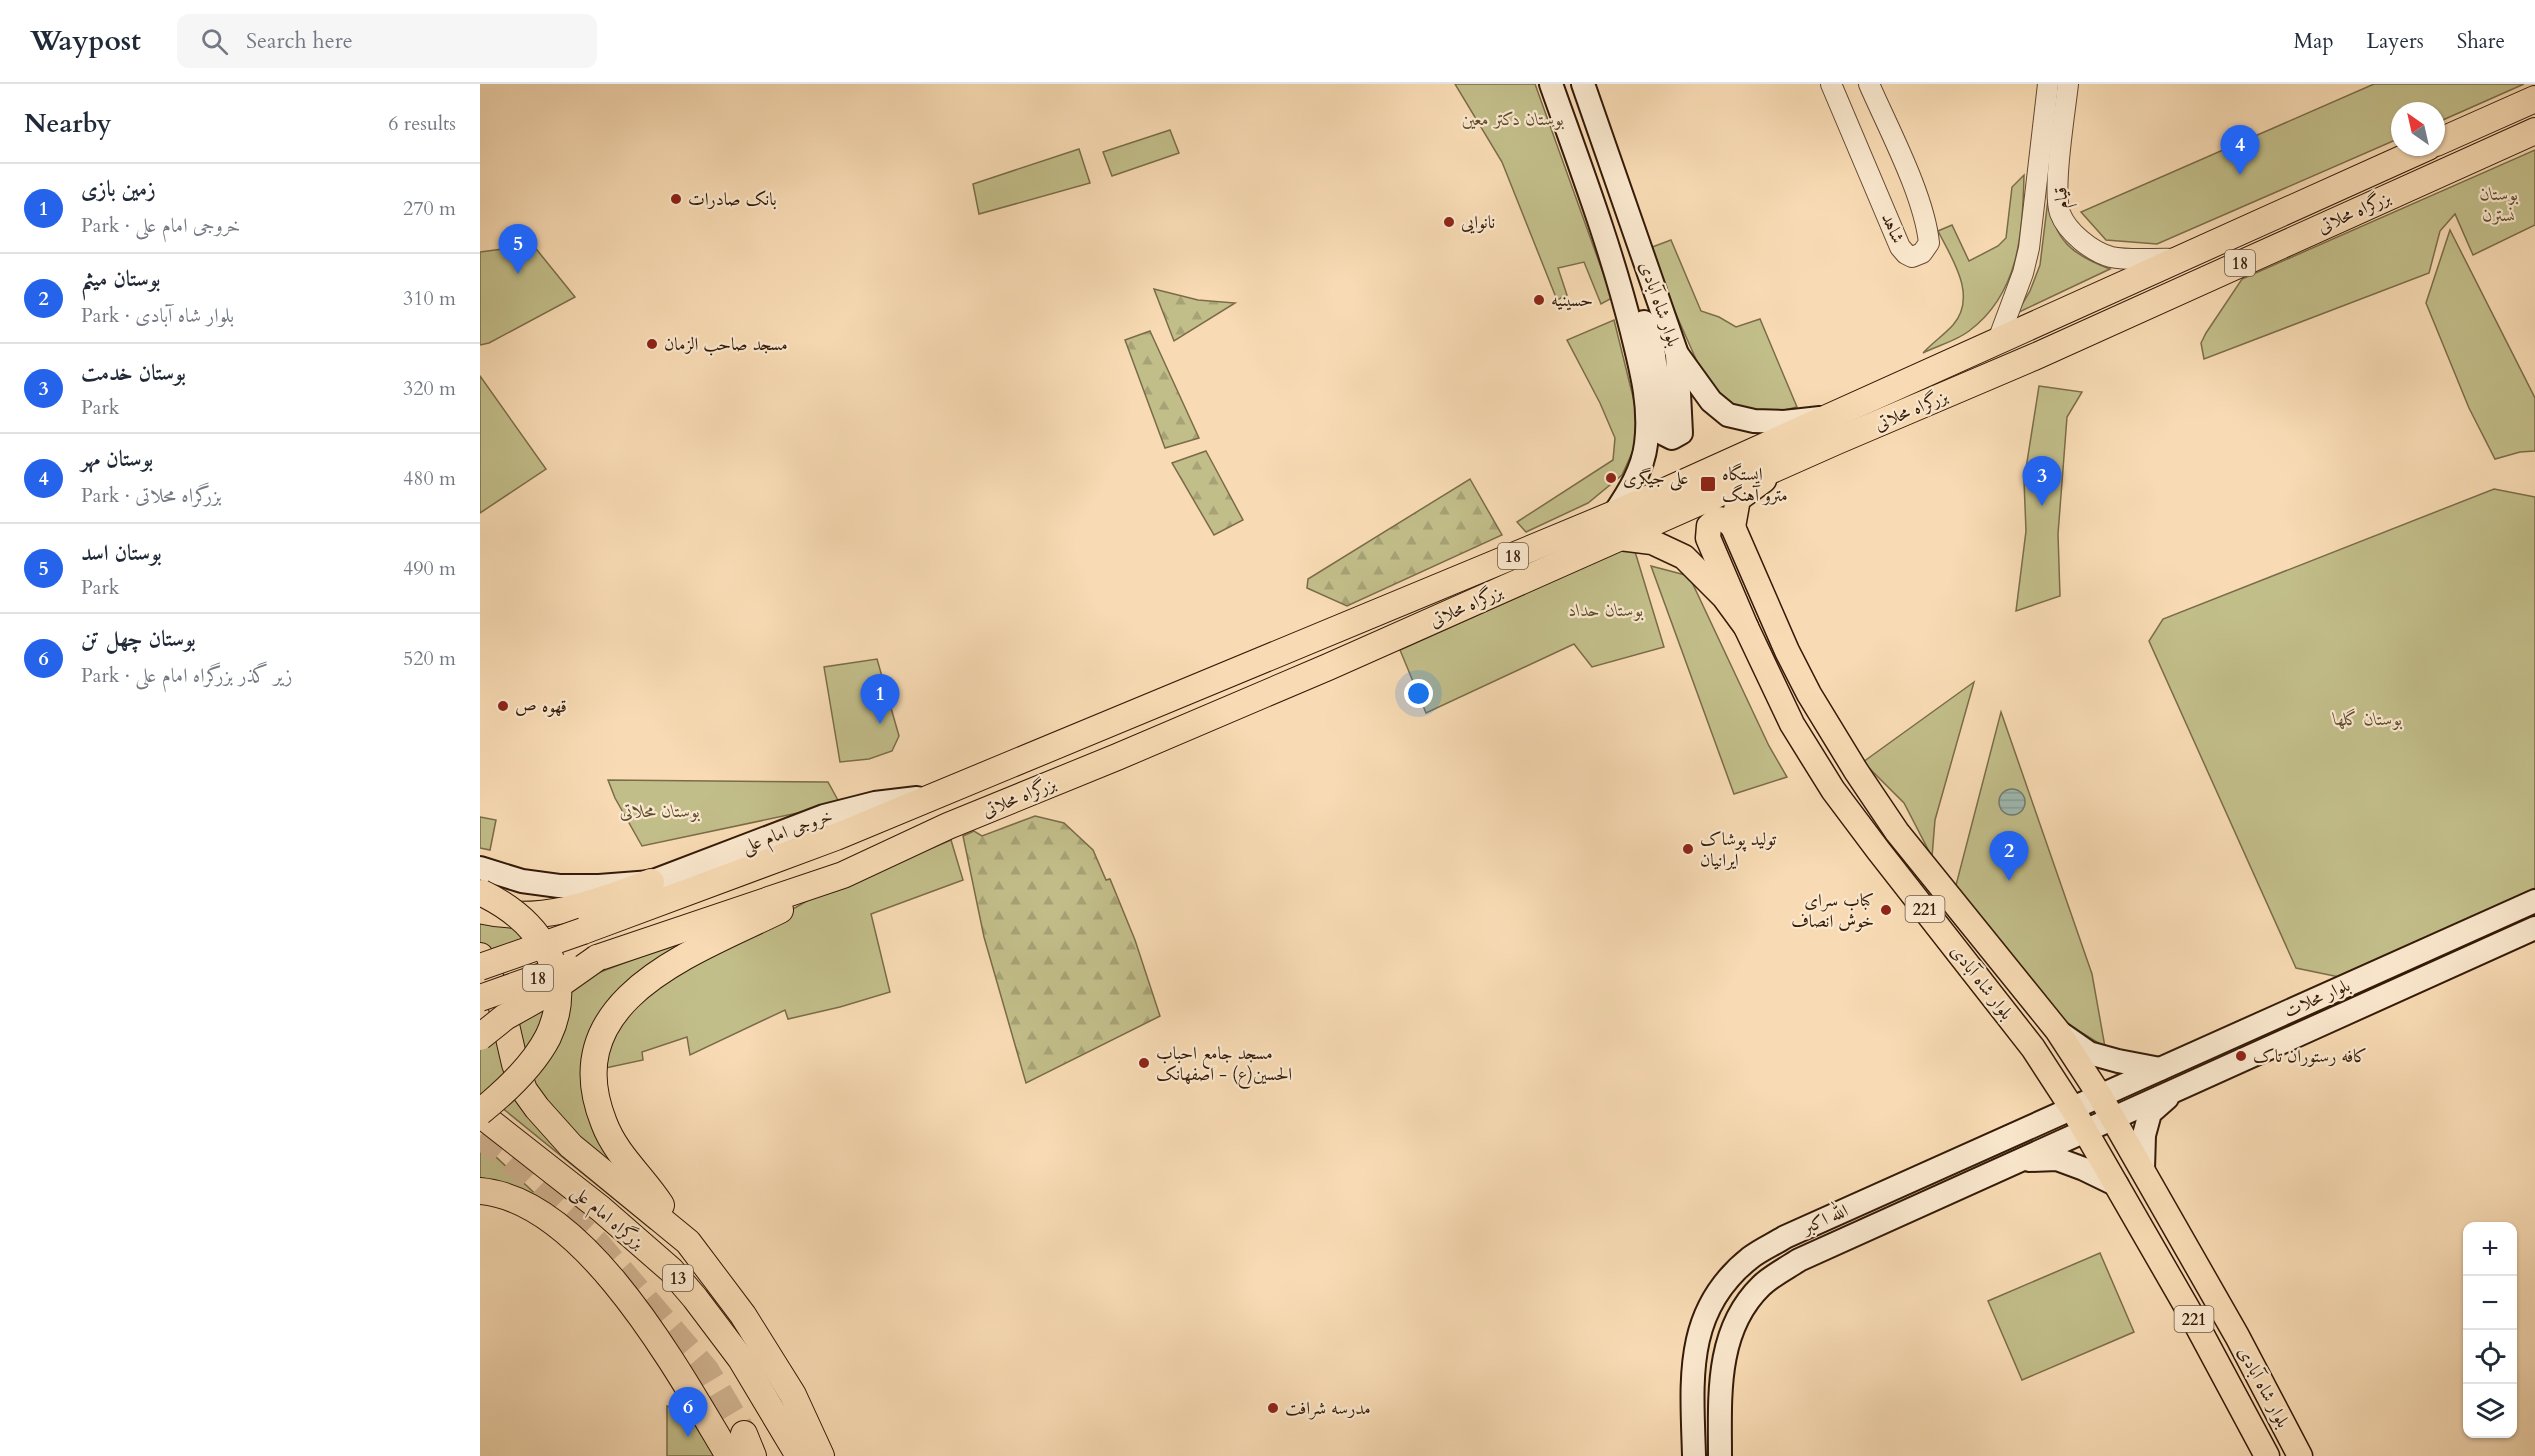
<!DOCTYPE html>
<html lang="en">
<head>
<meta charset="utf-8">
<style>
  body { margin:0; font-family:Cardo,Amiri,serif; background:#f6f6f7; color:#1f2937 }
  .controls { position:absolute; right:18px; bottom:18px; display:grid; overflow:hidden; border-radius:12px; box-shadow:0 2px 4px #0004 }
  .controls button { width:54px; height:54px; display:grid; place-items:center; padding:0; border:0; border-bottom:2px solid #e0e1e3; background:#fff; color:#1f2937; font:30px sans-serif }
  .compass { position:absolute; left:1911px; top:18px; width:54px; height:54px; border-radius:50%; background:#fff; box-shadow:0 2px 4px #0004; rotate:326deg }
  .you { position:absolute; left:939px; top:610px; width:21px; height:21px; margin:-15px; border:4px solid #fff; border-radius:50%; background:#1a73e8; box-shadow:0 0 0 9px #1a73e833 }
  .badge { display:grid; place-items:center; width:39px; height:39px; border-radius:50%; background:#2563eb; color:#fff; font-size:20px; font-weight:700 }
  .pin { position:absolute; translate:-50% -50px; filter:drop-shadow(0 2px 3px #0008) }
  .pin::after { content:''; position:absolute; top:32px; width:21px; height:18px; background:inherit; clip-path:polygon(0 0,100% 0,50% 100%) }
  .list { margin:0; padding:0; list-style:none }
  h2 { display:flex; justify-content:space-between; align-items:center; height:78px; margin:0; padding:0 24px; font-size:26px }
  h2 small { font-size:20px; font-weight:400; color:#747a83 }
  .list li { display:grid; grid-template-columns:39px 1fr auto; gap:18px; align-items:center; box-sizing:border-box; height:90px; padding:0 24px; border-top:2px solid #e0e1e3 }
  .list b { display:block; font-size:22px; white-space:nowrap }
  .list p { margin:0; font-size:20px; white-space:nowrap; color:#747a83 }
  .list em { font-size:20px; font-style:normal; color:#747a83 }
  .icon { flex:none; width:33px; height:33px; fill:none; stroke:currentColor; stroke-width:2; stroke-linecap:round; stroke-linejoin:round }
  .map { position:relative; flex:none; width:2055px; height:1372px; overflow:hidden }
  header { display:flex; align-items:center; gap:36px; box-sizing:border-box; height:84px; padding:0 30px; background:#fff; border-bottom:2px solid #e0e1e3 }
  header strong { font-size:28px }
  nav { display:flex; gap:33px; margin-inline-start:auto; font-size:21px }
  .search { width:420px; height:54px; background:#f6f6f7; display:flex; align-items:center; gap:15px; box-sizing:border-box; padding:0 21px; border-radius:12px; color:#747a83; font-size:22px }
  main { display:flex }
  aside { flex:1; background:#fff }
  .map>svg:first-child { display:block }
</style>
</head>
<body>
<header>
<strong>Waypost</strong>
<div class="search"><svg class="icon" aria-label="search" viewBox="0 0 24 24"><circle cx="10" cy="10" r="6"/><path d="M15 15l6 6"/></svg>Search here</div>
<nav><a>Map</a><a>Layers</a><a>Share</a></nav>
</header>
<main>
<aside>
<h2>Nearby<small>6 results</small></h2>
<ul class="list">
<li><span class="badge">1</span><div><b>زمین بازی</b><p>Park · خروجی امام علی</p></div><em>270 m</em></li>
<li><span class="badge">2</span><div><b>بوستان میثم</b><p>Park · بلوار شاه آبادی</p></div><em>310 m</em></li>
<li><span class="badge">3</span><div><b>بوستان خدمت</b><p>Park</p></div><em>320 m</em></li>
<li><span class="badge">4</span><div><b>بوستان مهر</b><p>Park · بزرگراه محلاتی</p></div><em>480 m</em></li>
<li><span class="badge">5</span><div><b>بوستان اسد</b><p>Park</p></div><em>490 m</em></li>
<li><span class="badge">6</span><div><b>بوستان چهل تن</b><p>Park · زیر گذر بزرگراه امام علی</p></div><em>520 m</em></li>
</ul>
</aside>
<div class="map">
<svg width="2055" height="1372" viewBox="0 0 2055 1372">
  <defs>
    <pattern id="forest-firs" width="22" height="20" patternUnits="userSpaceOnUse" patternTransform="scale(1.5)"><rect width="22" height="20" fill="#c2be8a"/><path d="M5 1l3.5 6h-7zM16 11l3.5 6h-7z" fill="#a7a376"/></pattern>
    <pattern id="water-rules" width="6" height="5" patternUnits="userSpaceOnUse" patternTransform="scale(1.5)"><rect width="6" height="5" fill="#9ebab2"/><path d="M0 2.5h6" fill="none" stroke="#899f98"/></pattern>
  </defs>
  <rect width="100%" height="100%" fill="#f8dbb4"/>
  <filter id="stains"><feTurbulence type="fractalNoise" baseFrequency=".00333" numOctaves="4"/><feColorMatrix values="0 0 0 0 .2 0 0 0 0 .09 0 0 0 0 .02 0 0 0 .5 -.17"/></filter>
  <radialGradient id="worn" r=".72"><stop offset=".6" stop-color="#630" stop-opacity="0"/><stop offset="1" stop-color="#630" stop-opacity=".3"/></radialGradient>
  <!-- green -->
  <g fill="#c2be8a" stroke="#7b6c49" stroke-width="1.5">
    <path d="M975,0h80l77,214 -11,6 -17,-42 -26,6 9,27 -10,5 -55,-138z"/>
    <path d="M1894,0h150l-88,39v-12h-36v27l-243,106 -51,-4 -25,-28z"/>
    <path d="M690,46l9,23 -67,23 -9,-24z"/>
    <path d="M599,65l11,34 -111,31 -6,-30z"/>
    <path d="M2055,66v75l-62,30 -18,-41 -15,17 -11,42 -225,86 -3,-16 5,-10 36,-54z"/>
    <path d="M1544,91c-1,58 -5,119 -55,156 -13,10 -32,15 -46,22 9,-10 21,-18 30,-28 25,-29 -1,-66 -15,-94l14,-6 17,36 29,-15 8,-8 6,-51z"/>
    <path d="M1568,115c6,41 24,56 62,70l-93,44 13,-22 10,-26z"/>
    <path d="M1970,146l85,168v53l-15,1 -25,7 -26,-51 -43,-105z"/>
    <path d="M1191,156l30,71 18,6 17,10 24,-8 37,88 -21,5 -34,-1 -24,-12 -15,-24 -56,-126z"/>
    <path d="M53,161l42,52 -86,46 -9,2v-93z"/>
    <path d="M1134,236l22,89 1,33 -15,33 -34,28 -62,29 -9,-10 96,-62 2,-22 -15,-35 -33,-63z"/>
    <path d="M0,292l66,93 -66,44z"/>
    <path d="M1559,302l43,6 -15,25 -9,117 2,62 -44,15 10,-80 -2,-50z"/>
    <path d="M2014,405l41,8v391l-196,89 -43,-9 -147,-327 14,-22z"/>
    <path d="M1153,461l31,102 -72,20 -18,-23 -148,69 -26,-63z"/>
    <path d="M1171,482l38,10 80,170 18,31 -53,17z"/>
    <path d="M397,575l22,77 -7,15 -23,8 -29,3 -16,-95z"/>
    <path d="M1494,598l-39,138 -3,37 -28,-54 -41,-41z"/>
    <path d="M1521,628l91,262 13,73 -44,-27 -106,-131z"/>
    <path d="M128,696l220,2 12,22 -198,42 -27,-48z"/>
    <path d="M0,733l16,3 -6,30 -10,-2z"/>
    <path d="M471,756l12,40 -92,34 19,78 -50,15 -52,12 -3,-9 -95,45 -3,-18 -45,15 1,8 -42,9 29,-66 182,-105z"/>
    <path d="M318,813l-119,55 -91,109 63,144 -56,-46 -69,-78 40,-96z"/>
    <path d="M0,831l21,3 27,19 -45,15 -3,-4z"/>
    <path d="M69,912l-2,16 -27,49 -11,-41z"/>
    <path d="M22,942l10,46 -32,29v-56z"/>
    <path d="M39,1003l132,142 -150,-122z"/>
    <path d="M0,1058l80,75 -80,-32z"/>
    <path d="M1620,1169l34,79 -112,48 -34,-79z"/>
    <path d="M187,1322l29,11 25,39h-54z"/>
  </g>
  <!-- forest -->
  <g fill="url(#forest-firs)" stroke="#7b6c49" stroke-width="1.5">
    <path d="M674,205l44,11 37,3 -61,38z"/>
    <path d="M670,247l49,107 -34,10 -40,-108z"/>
    <path d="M726,367l37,69 -29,15 -42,-72z"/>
    <path d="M990,395l32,56 -155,71 -40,-18 1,-9z"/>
    <path d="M555,732l29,7 29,27 13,30 4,-1 25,61 25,76 -134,67 -42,-146 -21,-101 11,-5 8,5z"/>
  </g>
  <!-- water -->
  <circle fill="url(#water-rules)" stroke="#747a6e" stroke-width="1.5" cx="1532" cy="718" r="13"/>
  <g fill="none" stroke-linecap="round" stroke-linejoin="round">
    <!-- trunk-tunnel -->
    <path stroke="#d1b492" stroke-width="26" stroke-dasharray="26 13" stroke-linecap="butt" d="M0,1052l25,19 92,88 109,127 38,64"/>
    <defs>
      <g id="tertiary">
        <path d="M1351,0l69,163 6,7 6,3 10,-4 7,-10c-5,-48 -40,-113 -60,-159"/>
        <path d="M1588,0c-3,28 -16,105 -8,129 7,19 32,39 51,44 18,4 46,1 65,2"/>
        <path d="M1518,256l25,-67 6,-25 19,-164"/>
      </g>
      <g id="secondary">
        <path d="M1071,0c29,82 60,163 81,248 9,37 19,73 14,112 -3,26 -18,49 -32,70"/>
        <path d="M1103,0l94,270 34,47 17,14 26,6 30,1 36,-4"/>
        <path d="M1164,238l10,33 10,79 8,4 9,-5 -4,-79"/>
        <path d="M0,784l42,13 37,5h40l52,-4 173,-66 51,-13 42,-5"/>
        <path d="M1579,948l30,21 29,8 42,8"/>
        <path d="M1549,1076l28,-1 27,10 33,16"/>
        <path d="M1663,1085l1,-34 6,-22 17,-15"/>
        <path d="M1214,1372c-2,-75 -11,-145 56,-198 10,-8 24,-14 35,-21l750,-336"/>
        <path d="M1240,1372c0,-59 -5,-125 41,-170 10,-10 26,-18 38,-26l736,-332"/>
      </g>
      <g id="primary">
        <path d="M1253,443l5,-28 26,-19"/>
        <path d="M1140,454l32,4 32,15 40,40 22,30 46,97 41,66 45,60 155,198 39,60 121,210 74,138"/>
        <path d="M1266,543l-38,-89 1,-12 8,-7 9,1 7,7 54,124 22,43 47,77 41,61 160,198 43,66 137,240 63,120"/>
      </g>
      <g id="trunk">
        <path d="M1956,59l99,-44"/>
        <path d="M0,826c59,15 116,-7 171,-28"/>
        <path d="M103,847l253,-94 778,-323 814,-367"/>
        <path d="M0,872l20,43 15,65 9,26 13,18 34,38 117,96 55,73 50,80 28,61"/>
        <path d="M117,874l246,-83 105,-49 169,-69 211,-90 509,-226 197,-84 501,-226"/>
        <path d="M0,1030l121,95 70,61 24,28 46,61 58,97"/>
        <path d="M0,1107c106,9 199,182 249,265"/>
        <path d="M181,1121c-18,-28 -45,-50 -57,-82 -50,-124 91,-171 176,-213"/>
        <path d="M264,1350l9,22"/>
      </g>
    </defs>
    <!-- tertiary casing -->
    <use href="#tertiary" stroke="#654a33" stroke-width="22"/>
    <!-- secondary casing -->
    <use href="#secondary" stroke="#341a08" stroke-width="26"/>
    <!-- primary casing -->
    <use href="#primary" stroke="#341a08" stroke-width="27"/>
    <!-- trunk casing -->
    <use href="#trunk" stroke="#341a08" stroke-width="28"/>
    <!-- tertiary -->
    <use href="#tertiary" stroke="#fae8ce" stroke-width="20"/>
    <!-- secondary -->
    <use href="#secondary" stroke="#fae8ce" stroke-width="22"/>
    <!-- primary -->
    <use href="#primary" stroke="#f8dbb4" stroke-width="24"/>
    <!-- trunk -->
    <use href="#trunk" stroke="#f8dbb4" stroke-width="26"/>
    <defs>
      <g id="trunk-bridge">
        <path d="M0,883l103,-36"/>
        <path d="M0,914l88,-31"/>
        <path d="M0,953l25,-20 41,-23 51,-36"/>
        <path d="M0,1028c25,-20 53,-46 68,-75 30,-63 -10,-117 -66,-144"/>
      </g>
    </defs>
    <!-- trunk-bridge casing -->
    <use href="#trunk-bridge" stroke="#341a08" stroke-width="28" stroke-linecap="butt"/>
    <!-- trunk-bridge -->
    <use href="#trunk-bridge" stroke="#f8dbb4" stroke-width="26"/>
  </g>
  <!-- markers -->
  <g fill="#8f2418" stroke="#fae8ce" stroke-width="2">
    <circle cx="196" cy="115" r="6"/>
    <circle cx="969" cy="138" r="6"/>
    <circle cx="1059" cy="216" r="6"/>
    <circle cx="172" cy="260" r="6"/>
    <circle cx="1131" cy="394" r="6"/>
    <rect x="1220" y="392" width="16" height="16" rx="3"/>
    <circle cx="23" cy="622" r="6"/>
    <circle cx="1208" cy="765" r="6"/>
    <circle cx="1406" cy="826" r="6"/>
    <circle cx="1761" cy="972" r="6"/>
    <circle cx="664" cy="979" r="6"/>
    <circle cx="793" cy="1324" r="6"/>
  </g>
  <g text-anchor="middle" stroke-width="4.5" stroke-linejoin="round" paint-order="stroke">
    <!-- shield labels -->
    <g fill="#fae8ce" stroke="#6f5843" stroke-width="1.5">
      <rect x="1745" y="166" width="30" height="26" rx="4.5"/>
      <rect x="1018" y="459" width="30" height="26" rx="4.5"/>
      <rect x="1425.5" y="812" width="39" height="26" rx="4.5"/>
      <rect x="43" y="881" width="30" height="26" rx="4.5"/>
      <rect x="183" y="1181" width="30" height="26" rx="4.5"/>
      <rect x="1694.5" y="1222" width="39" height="26" rx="4.5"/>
    </g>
    <g font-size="16" font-weight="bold" fill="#341a08">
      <text x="1760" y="185">18</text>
      <text x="1033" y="478">18</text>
      <text x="1445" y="831">221</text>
      <text x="58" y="900">18</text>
      <text x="198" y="1200">13</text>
      <text x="1714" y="1241">221</text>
    </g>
    <!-- park labels -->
    <g font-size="18" font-style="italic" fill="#5f4b2f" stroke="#fae8ce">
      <text x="1033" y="41">بوستان دکتر معین</text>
      <text x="2019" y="116">بوستان<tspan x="2019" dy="21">نسترن</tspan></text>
      <text x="1126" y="532">بوستان حداد</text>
      <text x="1888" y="641">بوستان گلها</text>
      <text x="180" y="733">بوستان محلاتی</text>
    </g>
    <!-- street labels -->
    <g font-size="18" fill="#341a08" stroke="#fae8ce">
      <text transform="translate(1581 114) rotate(-95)" y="6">قیام</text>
      <text transform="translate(1874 128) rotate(-24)" y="6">بزرگراه محلاتی</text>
      <text transform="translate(1413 144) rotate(66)" y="6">شاهد</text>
      <text transform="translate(1180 220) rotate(71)" y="6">بلوار شاه آبادی</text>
      <text transform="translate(1431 326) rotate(-23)" y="6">بزرگراه محلاتی</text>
      <text transform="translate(986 522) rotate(-24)" y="6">بزرگراه محلاتی</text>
      <text transform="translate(539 713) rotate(-22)" y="6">بزرگراه محلاتی</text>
      <text transform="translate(307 747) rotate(-20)" y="6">خروجی امام علی</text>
      <text transform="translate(1502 898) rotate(52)" y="6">بلوار شاه آبادی</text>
      <text transform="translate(1837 914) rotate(-24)" y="6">بلوار محلات</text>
      <text transform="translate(128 1133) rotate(40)" y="6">بزرگراه امام علی</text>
      <text transform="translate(1345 1135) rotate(-24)" y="6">الله اکبر</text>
      <text transform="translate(1784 1303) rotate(62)" y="6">بلوار شاه آبادی</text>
    </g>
    <!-- poi labels -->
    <g font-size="18" fill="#341a08" stroke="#fae8ce" text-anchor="start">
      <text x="208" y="121">بانک صادرات</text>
      <text x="981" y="144">نانوایی</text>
      <text x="1071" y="222">حسینیه</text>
      <text x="184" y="266">مسجد صاحب الزمان</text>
      <text x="1242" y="396">ایستگاه<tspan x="1242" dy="21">مترو آهنگ</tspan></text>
      <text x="1143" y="400">علی جیگری</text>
      <text x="35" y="628">قهوه ص</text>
      <text x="1220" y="761">تولید پوشاک<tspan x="1220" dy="21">ایرانیان</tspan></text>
      <text x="1394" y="822" text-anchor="end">کباب سرای<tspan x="1394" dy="21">خوش انصاف</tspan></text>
      <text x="676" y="975">مسجد جامع احباب<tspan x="676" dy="21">الحسین(ع) - اصفهانک</tspan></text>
      <text x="1773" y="978">کافه رستوران تاک</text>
      <text x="805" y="1330">مدرسه شرافت</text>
    </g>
  </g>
  <rect width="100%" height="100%" filter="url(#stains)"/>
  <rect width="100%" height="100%" fill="url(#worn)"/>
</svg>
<div class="controls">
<button>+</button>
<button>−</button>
<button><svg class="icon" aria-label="locate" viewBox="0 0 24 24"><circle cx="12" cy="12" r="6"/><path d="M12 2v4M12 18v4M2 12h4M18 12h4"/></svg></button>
<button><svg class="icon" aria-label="layers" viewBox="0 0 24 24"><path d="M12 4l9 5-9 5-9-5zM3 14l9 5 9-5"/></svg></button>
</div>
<svg class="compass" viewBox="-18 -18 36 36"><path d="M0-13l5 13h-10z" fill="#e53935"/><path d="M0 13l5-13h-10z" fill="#747a83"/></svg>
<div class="you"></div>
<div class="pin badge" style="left:400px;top:640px">1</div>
<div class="pin badge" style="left:1529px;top:797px">2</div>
<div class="pin badge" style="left:1562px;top:422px">3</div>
<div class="pin badge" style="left:1760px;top:91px">4</div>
<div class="pin badge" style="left:38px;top:190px">5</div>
<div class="pin badge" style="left:208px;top:1353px">6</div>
</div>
</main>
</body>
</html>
